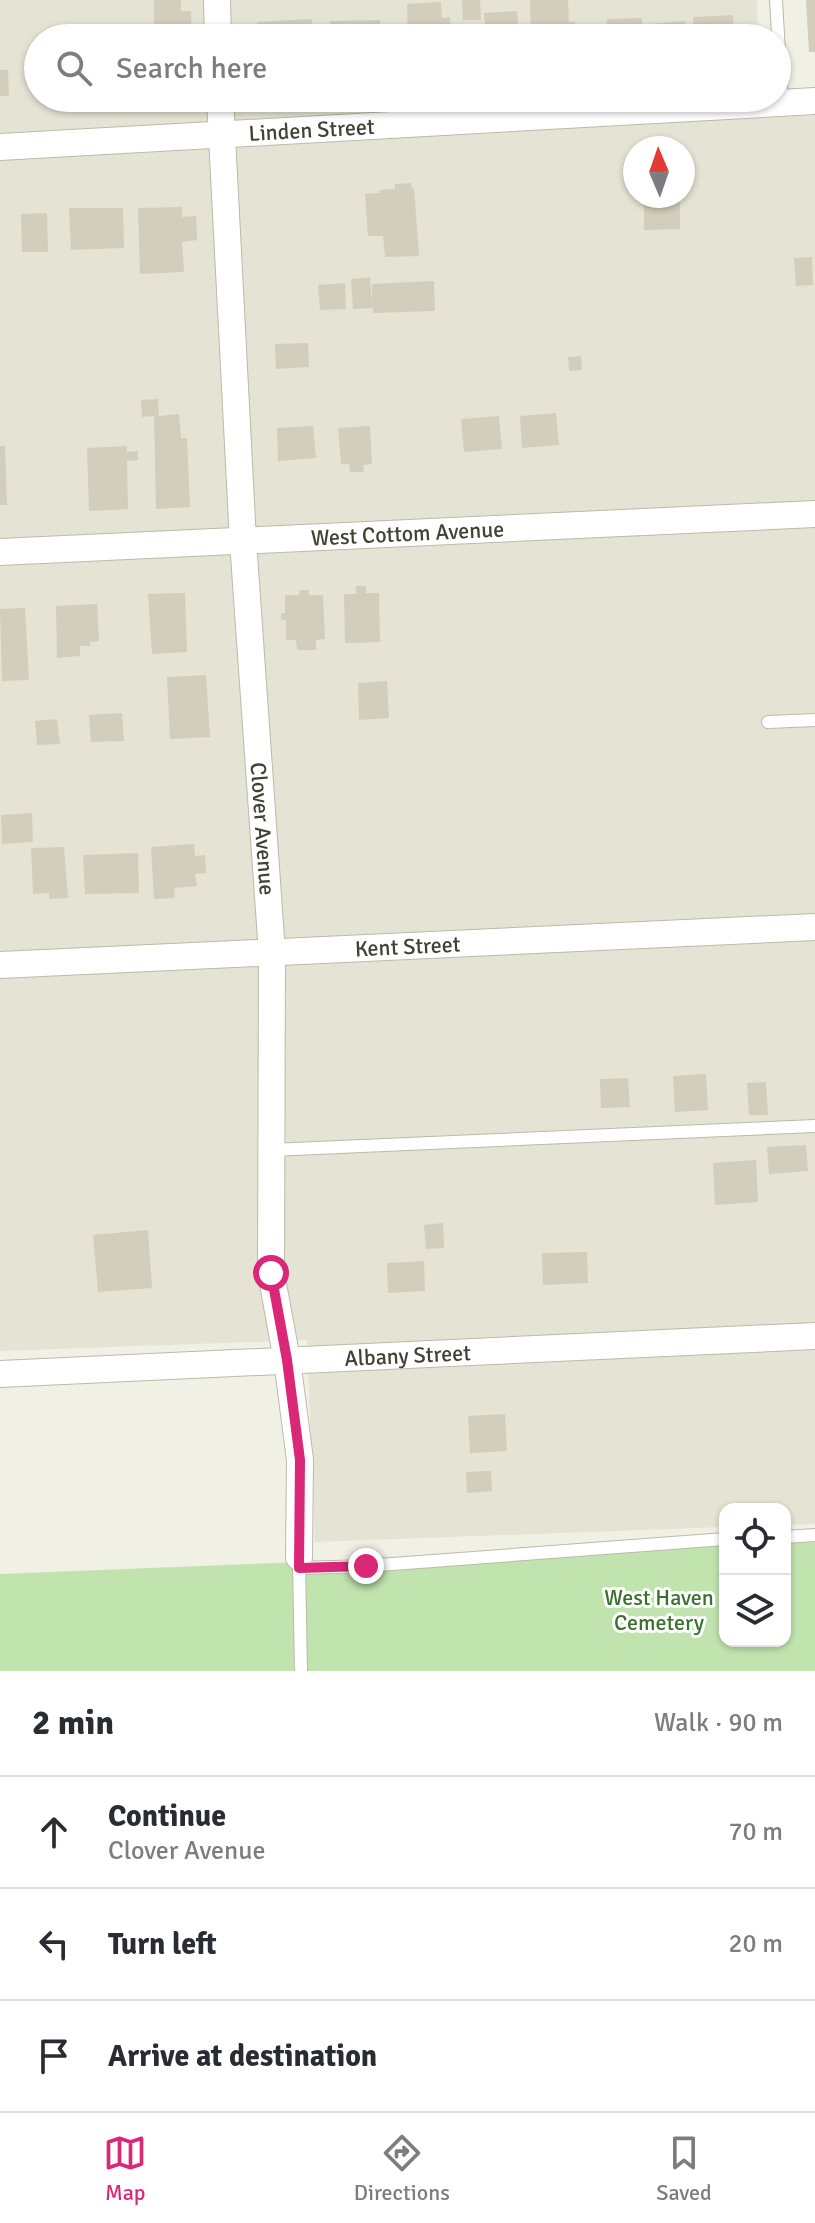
<!DOCTYPE html>
<html lang="en">
<head>
<meta charset="utf-8">
<style>
  body { margin:0; font-family:Signika,sans-serif; background:#f2f2f3; color:#2b2b33 }
  .controls { position:absolute; right:24px; bottom:24px; display:grid; overflow:hidden; border-radius:16px; box-shadow:0 2px 6px #0004 }
  .controls button { width:72px; height:72px; display:grid; place-items:center; padding:0; border:0; border-bottom:2px solid #e1e1e2; background:#fff; color:#2b2b33; font:40px sans-serif }
  .compass { position:absolute; left:623px; top:136px; width:72px; height:72px; border-radius:50%; background:#fff; box-shadow:0 2px 6px #0004; rotate:358deg }
  .stop { position:absolute; width:24px; height:24px; margin:-18px; border:6px solid #db2777; border-radius:50%; background:#fff }
  .stop.end { background:#db2777; border-color:#fff; box-shadow:0 2px 8px #0008 }
  .list { margin:0; padding:0; list-style:none }
  h2 { display:flex; justify-content:space-between; align-items:center; height:104px; margin:0; padding:0 32px; font-size:34px }
  h2 small { font-size:26px; font-weight:400; color:#7c7c81 }
  .list li { display:grid; grid-template-columns:52px 1fr auto; gap:24px; align-items:center; box-sizing:border-box; height:112px; padding:0 32px; border-top:2px solid #e1e1e2 }
  .list b { display:block; font-size:30px; white-space:nowrap }
  .list p { margin:0; font-size:26px; white-space:nowrap; color:#7c7c81 }
  .list em { font-size:26px; font-style:normal; color:#7c7c81 }
  .icon { flex:none; width:44px; height:44px; fill:none; stroke:currentColor; stroke-width:2; stroke-linecap:round; stroke-linejoin:round }
  .map { position:relative; flex:none; width:815px; height:1671px; overflow:hidden }
  .search { position:absolute; background:#fff; box-shadow:0 2px 6px #0004; left:24px; right:24px; top:24px; height:88px; display:flex; align-items:center; gap:20px; box-sizing:border-box; padding:0 28px; border-radius:44px; color:#7c7c81; font-size:30px }
  .sheet { height:440px; background:#fff }
  nav { display:flex; justify-content:space-around; align-items:center; box-sizing:border-box; height:112px; border-top:2px solid #e1e1e2; background:#fff; font-size:22px; color:#7c7c81 }
  nav a { display:grid; justify-items:center; gap:4px }
  nav .on { color:#db2777 }
  .map>svg:first-child { display:block }
</style>
</head>
<body>
<div class="map">
<svg width="815" height="1671" viewBox="0 0 815 1671">
  <rect width="100%" height="100%" fill="#f1f0e5"/>
  <!-- residential -->
  <path fill="#e5e3d3" fill-rule="evenodd" d="M0,0h757l1,38h-720v60l777,1v1425l-30,1v-16h-60v18l-410,15 -8,-202 -307,11zM635,148h48v48h-48z"/>
  <!-- green -->
  <path fill="#c1e4af" d="M815,1542v129h-815v-97l725,-29v96h60v-98z"/>
  <!-- building -->
  <g fill="#d2cebb">
    <path d="M154,0h27v11h10l1,27h-38z"/>
    <path d="M462,0h18l1,20h-18z"/>
    <path d="M530,0h38l1,22h6l1,16h-45z"/>
    <path d="M806,0h9v52h-6z"/>
    <path d="M441,2l1,16 8,-1 1,14 -9,1v6h-34l-1,-34z"/>
    <path d="M517,11l2,27h-27l-1,-13h-6l-1,-12z"/>
    <path d="M733,15l1,23h-40l-1,-21z"/>
    <path d="M642,18l1,20h-35l-1,-19z"/>
    <path d="M312,19l1,19h-55l-1,-16z"/>
    <path d="M380,20v18h-50v-17z"/>
    <path d="M685,21l1,17h-35l-1,-14z"/>
    <path d="M0,70h8l1,26h-9z"/>
    <path d="M411,183l1,6 2,-1 5,68 -34,1 -2,-21h-15l-3,-42 15,-1v-3l15,-1v-5z"/>
    <path d="M644,196h36v33l-36,1z"/>
    <path d="M182,207v10l14,-1 1,24 -15,2 2,30 -44,2 -2,-66z"/>
    <path d="M69,208h54l1,40 -53,2z"/>
    <path d="M47,213l1,39h-26l-1,-38z"/>
    <path d="M812,257l1,28 -17,1 -2,-28z"/>
    <path d="M370,277l2,26v-19l62,-3 1,30 -62,2v-5l-20,1 -2,-30z"/>
    <path d="M345,283l1,26 -26,1 -2,-25z"/>
    <path d="M308,343l1,24 -33,2 -1,-25z"/>
    <path d="M581,356l1,14 -13,1 -1,-14z"/>
    <path d="M158,399l1,17 20,-2 2,24h6l3,69 -34,2 -2,-93 -12,1 -1,-17z"/>
    <path d="M556,413l3,32 -37,3 -2,-32z"/>
    <path d="M499,416l3,33 -38,3 -3,-33z"/>
    <path d="M313,426l3,32 -38,3 -1,-33z"/>
    <path d="M370,426l2,38 -9,1 1,7h-14l-1,-8h-8l-3,-36z"/>
    <path d="M0,446h5l2,59h-7z"/>
    <path d="M127,446v6l11,-1v9l-11,1 1,48 -39,2 -2,-63z"/>
    <path d="M356,586h10v7h13l1,49 -35,1 -1,-49h12z"/>
    <path d="M300,590h9v5h14l2,44 -9,1v10h-19l-1,-10h-10v-20h-5v-7h4v-18h14z"/>
    <path d="M185,593l2,59 -35,2 -4,-60z"/>
    <path d="M97,604l2,37 -9,1v4h-10v10l-23,2 -1,-52z"/>
    <path d="M25,608l4,72 -27,1 -2,-72z"/>
    <path d="M206,675l4,62 -40,2 -3,-62z"/>
    <path d="M387,681l2,37 -30,2 -1,-37z"/>
    <path d="M122,713l2,28 -33,1 -2,-27z"/>
    <path d="M57,719l3,25 -23,1 -2,-24z"/>
    <path d="M32,813l1,29 -31,2 -1,-29z"/>
    <path d="M194,844l1,12 10,-1 1,18 -11,1 2,12 -23,2 1,10 -21,1 -3,-52z"/>
    <path d="M64,847l4,51 -19,1v-6l-16,1 -2,-46z"/>
    <path d="M138,853l1,40 -54,1 -2,-39z"/>
    <path d="M706,1074l2,36 -33,2 -2,-36z"/>
    <path d="M628,1078l2,29 -29,1 -1,-29z"/>
    <path d="M766,1082l2,33h-19l-2,-32z"/>
    <path d="M806,1145l2,26 -39,3 -2,-27z"/>
    <path d="M756,1160l2,42 -43,3 -2,-42z"/>
    <path d="M443,1223l1,25 -18,1 -2,-24z"/>
    <path d="M148,1230l4,58 -54,4 -5,-57z"/>
    <path d="M587,1252l1,31 -45,2 -1,-32z"/>
    <path d="M424,1261l1,30 -37,2 -1,-30z"/>
    <path d="M505,1414l2,37 -37,2 -2,-37z"/>
    <path d="M491,1471l1,20 -25,2 -1,-21z"/>
  </g>
  <g fill="none" stroke-linecap="round" stroke-linejoin="round">
    <defs>
      <g id="service">
        <path d="M776,0l6,103"/>
        <path d="M768,722l47,-2"/>
        <path d="M271,1150l544,-24"/>
        <path d="M785,1537l30,-2"/>
        <path d="M299,1562l2,109"/>
        <path d="M299,1568l67,-2 359,-27"/>
      </g>
      <g id="minor">
        <path d="M217,0l1,38"/>
        <path id="s1" d="M220,98l23,443 29,412 -1,320 16,87 13,100 -1,97"/>
        <path id="s2" d="M0,147l815,-46"/>
        <path id="s3" d="M0,552l815,-38"/>
        <path id="s4" d="M0,965l815,-38"/>
        <path id="s5" d="M0,1374l815,-38"/>
      </g>
    </defs>
    <!-- service casing -->
    <use href="#service" stroke="#bcbaa8" stroke-width="14"/>
    <!-- minor casing -->
    <use href="#minor" stroke="#bcbaa8" stroke-width="28"/>
    <!-- service -->
    <use href="#service" stroke="#fff" stroke-width="12"/>
    <!-- minor -->
    <use href="#minor" stroke="#fff" stroke-width="26"/>
  </g>
  <g fill="none" stroke-linecap="round" stroke-linejoin="round">
    <!-- route -->
    <path stroke="#db2777" stroke-width="10" d="M271,1273l16,87 13,100 -1,108 67,-2"/>
  </g>
  <g text-anchor="middle" stroke-width="6" stroke-linejoin="round" paint-order="stroke">
    <!-- street labels -->
    <g font-size="22" fill="#434135" stroke="#fff">
      <text dy="8" stroke="none"><textPath href="#s2" startOffset="312">Linden Street</textPath></text>
      <text dy="8" stroke="none"><textPath href="#s3" startOffset="408">West Cottom Avenue</textPath></text>
      <text dy="8" stroke="none"><textPath href="#s1" startOffset="732">Clover Avenue</textPath></text>
      <text dy="8" stroke="none"><textPath href="#s4" startOffset="408">Kent Street</textPath></text>
      <text dy="8" stroke="none"><textPath href="#s5" startOffset="408">Albany Street</textPath></text>
    </g>
    <!-- park labels -->
    <g font-size="22" fill="#37722c" stroke="#fff">
      <text x="659" y="1605">West Haven<tspan x="659" dy="25">Cemetery</tspan></text>
    </g>
  </g>
</svg>
<div class="controls">
<button><svg class="icon" aria-label="locate" viewBox="0 0 24 24"><circle cx="12" cy="12" r="6"/><path d="M12 2v4M12 18v4M2 12h4M18 12h4"/></svg></button>
<button><svg class="icon" aria-label="layers" viewBox="0 0 24 24"><path d="M12 4l9 5-9 5-9-5zM3 14l9 5 9-5"/></svg></button>
</div>
<svg class="compass" viewBox="-18 -18 36 36"><path d="M0-13l5 13h-10z" fill="#e53935"/><path d="M0 13l5-13h-10z" fill="#7c7c81"/></svg>
<div class="stop" style="left:271px;top:1273px"></div>
<div class="stop end" style="left:366px;top:1566px"></div>
<div class="search"><svg class="icon" aria-label="search" viewBox="0 0 24 24"><circle cx="10" cy="10" r="6"/><path d="M15 15l6 6"/></svg>Search here</div>
</div>
<section class="sheet">
<h2>2 min<small>Walk · 90 m</small></h2>
<ul class="list">
<li><svg class="icon" aria-label="ahead" viewBox="0 0 24 24"><path d="M12 20V5M6 11l6-6 6 6"/></svg><div><b>Continue</b><p>Clover Avenue</p></div><em>70 m</em></li>
<li><svg class="icon" aria-label="left" viewBox="0 0 24 24"><path d="M17 20v-9H6M10 6l-5 5 5 5"/></svg><div><b>Turn left</b></div><em>20 m</em></li>
<li><svg class="icon" aria-label="arrive" viewBox="0 0 24 24"><path d="M6 21V4h12l-3 4 3 4H6"/></svg><div><b>Arrive at destination</b></div></li>
</ul>
</section>
<nav>
<a class="on"><svg class="icon" aria-label="map" viewBox="0 0 24 24"><path d="M3 6l6-2 6 2 6-2v14l-6 2-6-2-6 2zM9 4v14M15 6v14"/></svg>Map</a>
<a><svg class="icon" aria-label="directions" viewBox="0 0 24 24"><path d="M12 3l9 9-9 9-9-9zM9 14v-3h6M13 9l2 2-2 2"/></svg>Directions</a>
<a><svg class="icon" aria-label="saved" viewBox="0 0 24 24"><path d="M7 4h10v16l-5-4-5 4z"/></svg>Saved</a>
</nav>
</body>
</html>
